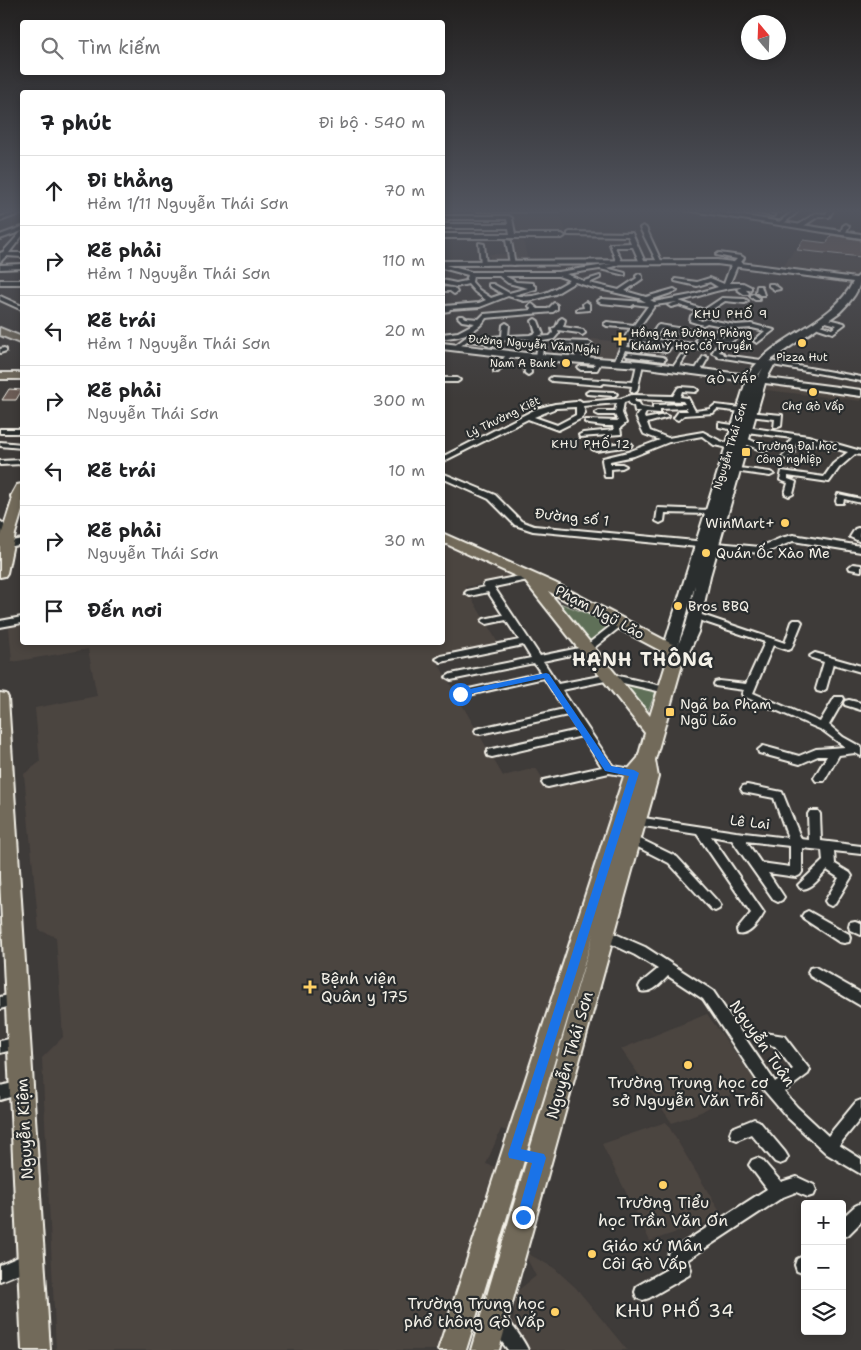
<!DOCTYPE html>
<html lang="vi">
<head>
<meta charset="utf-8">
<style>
  body { margin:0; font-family:"Shantell Sans",sans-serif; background:#f2f2f2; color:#202124 }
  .controls { position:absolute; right:15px; bottom:15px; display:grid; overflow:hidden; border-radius:5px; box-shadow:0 2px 8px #0003 }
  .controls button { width:45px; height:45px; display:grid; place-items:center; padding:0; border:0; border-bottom:1px solid #e0e0e0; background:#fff; color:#202124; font:25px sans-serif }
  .compass { position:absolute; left:741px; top:15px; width:45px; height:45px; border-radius:50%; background:#fff; box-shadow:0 2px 8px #0003; rotate:341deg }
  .stop { position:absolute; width:15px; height:15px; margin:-11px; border:4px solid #1a73e8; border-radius:50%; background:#fff }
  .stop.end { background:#1a73e8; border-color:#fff; box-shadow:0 1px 5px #0008 }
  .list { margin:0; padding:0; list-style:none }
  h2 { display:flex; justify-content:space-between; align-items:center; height:65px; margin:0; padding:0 20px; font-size:21px }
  h2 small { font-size:16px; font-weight:400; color:#757577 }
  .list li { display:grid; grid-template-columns:32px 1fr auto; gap:15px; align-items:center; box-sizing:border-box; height:70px; padding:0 20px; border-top:1px solid #e0e0e0 }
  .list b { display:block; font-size:19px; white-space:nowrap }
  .list p { margin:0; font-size:16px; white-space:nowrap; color:#757577 }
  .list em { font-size:16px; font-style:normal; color:#757577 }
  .icon { flex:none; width:28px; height:28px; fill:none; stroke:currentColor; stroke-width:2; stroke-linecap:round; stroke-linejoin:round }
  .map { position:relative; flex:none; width:861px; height:1350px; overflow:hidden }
  .search { position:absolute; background:#fff; box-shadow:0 2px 8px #0003; left:20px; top:20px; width:425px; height:55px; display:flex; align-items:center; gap:12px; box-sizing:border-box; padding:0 18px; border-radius:5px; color:#757577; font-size:19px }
  .panel { position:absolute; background:#fff; box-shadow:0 2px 8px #0003; left:20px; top:90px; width:425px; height:555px; border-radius:5px }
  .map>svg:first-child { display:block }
</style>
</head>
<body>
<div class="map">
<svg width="861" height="1350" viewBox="0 0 861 1350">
  <rect width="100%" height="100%" fill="#3e3b39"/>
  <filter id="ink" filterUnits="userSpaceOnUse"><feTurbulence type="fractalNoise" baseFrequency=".02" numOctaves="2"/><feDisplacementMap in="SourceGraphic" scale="10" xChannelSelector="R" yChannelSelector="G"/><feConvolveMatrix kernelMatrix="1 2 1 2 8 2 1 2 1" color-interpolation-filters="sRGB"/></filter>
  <g filter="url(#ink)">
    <!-- built -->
    <g fill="#4c4541">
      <path d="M513,217h48l6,18h-51z"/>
      <path d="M510,239h13l5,23h-37l-2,-8h20l3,6z"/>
      <path d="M794,250l67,9v11l-4,10 -75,-11z"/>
      <path d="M592,339l31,3 -7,18 -20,-2z"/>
      <path d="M767,384l94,11v6l-95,-11z"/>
      <path d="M450,545l72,32 -57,10 33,56 -64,13 69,120 33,-8 11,18 59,-14 22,2 -119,358 -8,-3 -15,35 9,3 5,9 -54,174h-390l-14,-292 21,-21 -7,-100 -17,-7 -15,-156 16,-12 -5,-54 62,-12 -9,-47 -76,13 -3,-35 13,-2v17h420l1,-94z"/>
      <path d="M707,1014l48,66 -54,32 -29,11 -51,-74z"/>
      <path d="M666,1122l57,95 -73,24 -48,-97z"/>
      <path d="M523,1251l31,17 22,20 51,62h-102l-13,-17 4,-41 20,-16z"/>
    </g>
    <!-- green -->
    <g fill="#5e6f58" stroke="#a9b0a0">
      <path d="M560,603l55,22 -25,20z"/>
      <path d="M620,681l37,8 -10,24z"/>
    </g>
    <!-- building -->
    <g fill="#6c5c54" stroke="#f4f1e8">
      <path d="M831,235l30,5v17l-64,-7 6,-10 24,3z"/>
      <path d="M9,389l13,1 -6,10h-14z"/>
    </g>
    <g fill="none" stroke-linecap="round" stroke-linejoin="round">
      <defs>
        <g id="street">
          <path d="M442,209h16l-16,2z"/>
          <path d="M476,209l80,1 2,1 -2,1 -78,-1z"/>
          <path d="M736,209h12l27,6 -2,1z"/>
          <path d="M778,209h6l-5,3 -2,-1z"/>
          <path d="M796,209h5l-18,15h-4v-2z"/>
          <path d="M829,209h5l-5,8 -10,-1 -17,11 -5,-1 19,-13 10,1z"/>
          <path d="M22,211v2l-22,8v-4z"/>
          <path d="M442,216h67l3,2 3,16h47l3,2 -3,2h-120v-4h68l-1,-6h-67v-4h66l-1,-5h-65z"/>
          <path d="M846,224l3,2 -3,6 -5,1 2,-7z"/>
          <path d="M643,226l3,2 16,35 -5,-1 -17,-34z"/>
          <path d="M22,227v4l-22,8v-4z"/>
          <path d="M22,231v5l-13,17h13v4l-16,-1 -6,6v-9l3,-1z"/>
          <path d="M570,232l62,1 13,29 -5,1 -7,-16h-18l7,15 -6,4 -10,2 19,5v2l-25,-6 -34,5 18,7 16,-5v2l-11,5 30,7 18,-12 -1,-2 3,-2 3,2v3l-17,12 21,6 28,-8 3,2 -27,9 4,2 37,-7 27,-8 -8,-5 -13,4 -22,-5v-2l22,3 13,-4 14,6 7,-19 6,-6 -21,-4 3,-2 22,3 3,2 -5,7 -2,1 -7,17h13l8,4v2l-5,1 3,3 -1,1h-4l-7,-5 5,-2c-21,0 -42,10 -63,14l25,9 18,-12 23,1 3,2 -3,2 -20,-2 -20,13 -26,-9 -8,2 -3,-2 9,-3 -22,3 -23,32 72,8 3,2 -3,2 -32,-4 -4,6 -2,1 -22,-3 -4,3 -15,-2 -5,12 -3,2 -3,-2 11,-25 6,-9 -24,-2 -3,-2 3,-2 27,3 14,-19 -14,-2 -3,2 -30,-3 -3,-2 3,-2 45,3 -7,-4 -48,-11 -16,-5 -20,12 -22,6 -9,1 -16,-5 -28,11 -30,2 -1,2 -7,1v-4l3,-2 34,-3 7,-3 -11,-8 -7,-8 -12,3 -14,-3v-4l14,3 10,-2 2,-6 -26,-7v-4l29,8h87l54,-8 4,-3 -6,-17 21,-1 -3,-7 -60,-1v-2zM473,276h26l9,7 20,5 -19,5 -16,-9h-4v2l14,8 -12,4 -12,-8 -7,-8zM505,276h53l12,4c-18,11 -34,20 -56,15l22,-6v-2l-3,-2v-2l-17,-1zM630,340l36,4 -2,4 -22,-3 -4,3 -11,-1z"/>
          <path d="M506,240l5,1 4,24 -5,-1z"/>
          <path d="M479,243l5,1 2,21 -5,-1z"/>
          <rect x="0" y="280" width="22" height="4"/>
          <path d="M769,284h4l7,5 -5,1 -6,-4z"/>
          <path d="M757,286h4l3,9h-4l-4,-3z"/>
          <path d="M442,287l12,1 3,4 -3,2 -4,-3h-8z"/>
          <path d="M753,294l6,4v2h-4l-4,-3v-2z"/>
          <path d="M0,296l22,10v4l-22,-10z"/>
          <path d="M586,302l3,2v6l-12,1v-2l7,-1 -1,-4z"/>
          <path d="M554,303l3,2v4l-4,3 -67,6c-8,14 -27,20 -44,20v-4l16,-2 17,-9 -13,-2 -4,-4 1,-1h4l3,2 13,1 5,-5 48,-4 -3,-4 3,-2 6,5h10z"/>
          <path d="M697,312l3,2 -3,5 5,2 4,-2 29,6 16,-1 23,6 -17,13 -3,-2 1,-1 10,-9 -13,-3 -15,1 -30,-6 -4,2 -13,-4 1,-5z"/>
          <path d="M562,318l3,2 -2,7 20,3 2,3 -3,2 -3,-2 -21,-3 1,3 -5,6 -11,2 3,7 -3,2 -2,8 -5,-1 1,-8 2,-2c-5,-13 -30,-7 -42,-7l-2,3 -5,4 -3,-2 1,-2 -21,-2 -9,7 -5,-1 13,-10 24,3 3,-3 9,-1 1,-11 3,-2 3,2 -1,11 22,-1 6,-2 -4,-12 3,-2 3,2 5,13 -6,3 13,-1 3,-3 -1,-4 4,-2 3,-7z"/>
          <path d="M828,319l16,4 1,1 -12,9 -15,-5 -1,-1 3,-2 12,4 5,-4 -11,-3v-2z"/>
          <path d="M659,325l43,7 3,2 -4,7 -2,1 -3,-2 2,-5 -37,-6 -4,6h-4l-1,-1 5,-8z"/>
          <path d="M717,330l3,2 -1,2c6,6 9,2 16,0l3,2 -7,6 -13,-2 -6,-6z"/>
          <path d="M559,341l30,1 3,2 -3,2h-9l2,13 -3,2 -3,-2 -2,-14 -17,-1v-2z"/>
          <path d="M718,346l3,2 -2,4 4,1 1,2 37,5 3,2 -3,2 -43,-7 -1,-2 -5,-2 4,-6z"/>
          <path d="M4,348l2,1v2l-6,2v-4z"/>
          <path d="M629,353l34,4 3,2 -3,2 -36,-5 -1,-1z"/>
          <path d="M507,354l5,1 -14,17h-4v-2z"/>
          <path d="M526,354l3,2 2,17 -3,2 -3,-2 -2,-17z"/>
          <path d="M681,355l5,1 -9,14h-4l-1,-1z"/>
          <path d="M705,356l3,2 -8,14 -5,1 -1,-1 9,-15z"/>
          <path d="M597,360l5,1 -5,9h-16l-3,-2 3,-2 12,1z"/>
          <path d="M769,361l92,16v4l-94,-17v-2z"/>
          <path d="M640,362l3,2 -6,27 -3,2 -3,-2 1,-5 -28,-3 -3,2 -49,-4 -3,-2 3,-2 81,5 4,-18z"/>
          <path d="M442,378h15l3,2 -3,2h-15z"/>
          <path d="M680,387l15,1 3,2 -3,2 -13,-1 -2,6 8,1 7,13 15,-2 5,-4 27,3 4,2 -4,2 -25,-3 -4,4 -29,2 -6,5 -4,-2 5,-7h9l-2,-3 -26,1v4l-14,-1 -2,5 1,2 20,-4 4,2 -22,6 3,8 18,7 35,-6 17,9 13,4v4l-19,-4 -12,-9 -33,6 -35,14 -24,5v3h12l4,2 -4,2 -11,1v8h-6l-3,-17 1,-2 25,-6 32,-12 -16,-6 -8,-17 4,-6h-5l-1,-5 -3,-1 -3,-4 -4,1 -2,11 4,10 -6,5 1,6 -41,3 -1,-2 4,-2 31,-3 -1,-4h-9l-15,-2 -4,-2 1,-2 32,1 -3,-6h-16l-4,-2 4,-2h16l2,-8 -34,3 2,7 -3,5 -24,12 -30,-11 -86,43v-5l94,-48 19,-5 21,-2 3,-2 3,2 38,-3 12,-4 41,1 5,-8zM634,399l49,2 2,3 -29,1h-3v4l-12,-2 -2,-4 -4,-1zM576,407v8l-19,10 -23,-8 22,-9z"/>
          <path d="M589,391l25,1 3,2 -3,2 -27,-2 -1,-1z"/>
          <path d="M747,412l35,3 -1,11 -7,2 1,-9 -25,-3h-3z"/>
          <path d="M719,423l89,13 53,15v4l-6,-1 -16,14 -10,14 -41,-6v3l8,3 -3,12 -4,2 -4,-2 3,-11 -8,-3 2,-9 42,6 9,-13 15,-12 -49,-13 -6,11 2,2 -9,7 -4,-2 5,-5 -2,-2 7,-12 -53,-7 -20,-4z"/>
          <rect x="0" y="429" width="22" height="4"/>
          <path d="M740,438h6l24,11 -4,2h-3l-23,-9z"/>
          <path d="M0,442l22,2v4l-22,-2z"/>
          <path d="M628,442l4,2 -1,2 -35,5 -4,-2 4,-2z"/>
          <path d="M22,460v4l-22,1v-4z"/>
          <path d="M731,467l39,5 4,2 -4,2 -36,-5h-3z"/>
          <path d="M442,473l53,22 26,26 13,5 226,21 21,-9 12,-3 68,11v6l-68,-11 -21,9 -12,3 -227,-22 -18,-6 -26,-26 -47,-21z"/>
          <path d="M838,494l23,5v4l-17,-4 -1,4h-6l-1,-2z"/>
          <path d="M658,508l52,2 4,2 -4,2 -45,-1 -1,8 -4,2 -4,-2z"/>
          <path d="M0,521l4,3 3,10 -1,2h-6z"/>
          <path d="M858,528l3,1 -2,7h2v6l-11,-5 5,-8z"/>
          <path d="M22,539v5l-17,4 -4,-3 1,-2z"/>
          <path d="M853,564l8,1v6l-11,-2 -1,-2z"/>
          <path d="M530,574l4,3 -1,2 -39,8 46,69 44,-9 33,-26h6l2,2 -35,28 -47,10 15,23 52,-10 60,14 1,2 -5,3 -56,-13 -48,10 51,76 25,4 2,3 -2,3 -4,1 -25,-4 -61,14 -4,-1 -2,-3 2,-3 58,-13 -20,-31 -90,21 -4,-1 -1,-3 1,-3 90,-20 -10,-15 -88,19 -4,-1 -1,-2 1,-2 88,-20 -20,-31 -84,19 -5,-3 5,-3 81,-18 -7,-10 -83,17 -5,-3 5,-3 80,-16 -8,-13 -82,17 -5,-3 5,-3 78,-16 -13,-20 -19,4 -5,-3 2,-2 19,-4 -15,-23 -18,4 -5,-3 2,-2 18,-4 -2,-2 2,-2z"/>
          <path d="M696,613l89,30 7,-21 2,-2h6l2,2 -11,27 -3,1 -15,-5 -20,48 67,29 15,-25h8l1,2 -15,26 14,12 18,10v9l-6,-3 -16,2 -15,26h-8l-2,-3 13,-22h-9l-18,8 -41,-11 -1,-3 5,-4 36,10 17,-7 29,-2 -23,-17 -79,-34 -1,-2 2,-4 -29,-4 -1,-2 1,-2 4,-1 27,3 19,-42 -72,-24 -2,-2z"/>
          <path d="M22,617v6l-22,4v-6z"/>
          <path d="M815,653l46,13v6l-28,-8 -7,25 -5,3 -4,-1 -1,-2 8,-27 -12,-4 -2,-2z"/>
          <path d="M849,700l12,3v7l-16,-5 -1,-2 1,-2z"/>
          <path d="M747,785l35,7 19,47 8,1 -1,-26 2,-3h8l2,3 1,27 40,5v8l-27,-3 1,13 15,9 2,3 -17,28 -4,2 -4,-2 -2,-3 14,-23 -12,-8c-7,7 -17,22 -27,18l-2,-3 25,-24 -1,-11 -20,-2v24l-2,3 -4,2 -28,-4 16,24 -2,3 -4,2 -4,-2 -42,-60 -21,-4 53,77c-5,9 -15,24 -26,21l-1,-4 14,-17 -54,-79 -60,-9 -4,-1 -2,-3 2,-3 4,-1 99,15 52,6 -14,-40 -31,-6 -2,-3 2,-3zM746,841l44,5v21l-29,-4z"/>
          <path d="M632,835l45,22 42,46 2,3 -2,3 -4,2 -4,-2 -42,-46 -41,-21 -2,-3 2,-3z"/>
          <path d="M808,911l41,23 1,4 -1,4 -5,1 -5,-1 -35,-23 -2,-3 2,-3z"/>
          <path d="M855,921l6,2v12l-11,-5 -1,-4 1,-4z"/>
          <path d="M604,929l41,18 68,44 62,91 18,-13 -18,-23 -15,-3 -2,-4 2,-4 5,-2 19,3 26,34 -2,4 -24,18 13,15 31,29 28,-34 5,-2v18l-22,27 22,14v15l-34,-20 -40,-37 -24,-28 -60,-90 -35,-23c-7,7 -16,18 -27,15l-2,-4 2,-4 17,-14 -23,-14 -36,-17 -1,-4 1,-4z"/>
          <path d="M815,967l46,26v13l-51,-30 -2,-4 2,-4z"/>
          <path d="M17,993l5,2 2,4 -2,4 -22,6v-12z"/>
          <path d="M19,1037l5,2 2,4 -2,4 -24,6v-12z"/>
          <path d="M22,1081l5,1 2,5 -2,5 -27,8v-14z"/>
          <path d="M754,1119l5,2 26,31 3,5 -3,5 -5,2 -5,-2 -24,-28 -14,6 -5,-2 -2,-5 2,-5z"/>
          <path d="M757,1158l5,2 19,22 16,-5 17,8 2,5 -2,5 -6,2 -12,-5 -13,5 -96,63 4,9 -2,6 -40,23 -6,2 -6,-2 -2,-6 2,-6 34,-19 -4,-9 2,-6 98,-63 -18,-24 3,-5z"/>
          <path d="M861,1203v19l-13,13 -6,2v-19l13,-12z"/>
          <path d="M30,1252l6,2 2,6 -2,6 -36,15v-16z"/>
          <path d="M805,1255v17l-2,1 -6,-2 -2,-6 2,-6z"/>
          <path d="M496,1311c11,5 27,28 32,39h-20l-18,-24 -3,-6 3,-6z"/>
        </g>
        <g id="secondary">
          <path d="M680,209h18l163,25v4z"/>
          <path d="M717,260l139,18 5,-4c0,16 -10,27 -21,38l-72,50 6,3 -7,13 94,12v6l-96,-13 -55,193 -12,56 -9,20 -9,12 -5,1 -7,-4c18,-25 21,-46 27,-76l-18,64 -7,4 -7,-4 83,-268 -106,-14 -114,-8 -84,-10v-6l84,10 114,8 108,14c26,-41 83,-49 105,-93l-136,-18 -275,1v-4zM763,368l-5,9h-1z"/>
          <path d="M22,264v4l-22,1v-4z"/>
        </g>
        <g id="primary">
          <path d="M0,328l22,9v7l-22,-9z"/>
          <rect x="0" y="373" width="22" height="6"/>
          <path d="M22,484v27l-7,23 -8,39 -2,3 -5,1v-38l12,-38 -1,-5 6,-11z"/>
          <path d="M442,533l113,50 121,63 7,15 -28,99 3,17 -159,573h-28l123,-418 -128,418h-28l187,-577 13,-15 7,-25 -121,-153 -82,-38zM548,591l115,61 4,9 -17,55z"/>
          <path d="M0,693l6,1 2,4 42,652h-28l-22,-472z"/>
        </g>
      </defs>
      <!-- street casing -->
      <use href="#street" stroke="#f4f1e8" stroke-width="4"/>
      <!-- secondary casing -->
      <use href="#secondary" stroke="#f4f1e8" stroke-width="4"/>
      <!-- primary casing -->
      <use href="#primary" stroke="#f4f1e8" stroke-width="4"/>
      <!-- street -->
      <use href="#street" fill="#2a2d2e" fill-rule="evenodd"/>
      <!-- secondary -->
      <use href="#secondary" fill="#2a2d2e" fill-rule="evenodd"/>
      <!-- primary -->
      <use href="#primary" fill="#726b5a" fill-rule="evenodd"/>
    </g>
  </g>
  <!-- sky -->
  <linearGradient id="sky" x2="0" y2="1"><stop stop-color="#22201f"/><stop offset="0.53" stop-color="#52555f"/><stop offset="1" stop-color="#52555f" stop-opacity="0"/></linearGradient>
  <rect width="861" height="398" fill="url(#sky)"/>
  <!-- route -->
  <path fill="#1a73e8" d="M546,673l3,1 62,92 23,4 5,3 -118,376 23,5 2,4 -17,59 -1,5 -5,1 -5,-1 -1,-5 15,-54 -23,-5 -1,-4 121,-378 -24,-5 -61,-93 -84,18 -4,-2 4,-3z"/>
  <!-- markers -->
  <g fill="#ffd166" stroke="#2a2d2e" stroke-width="2">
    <path d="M617.5 331.5h5v5h5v5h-5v5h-5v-5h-5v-5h5z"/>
    <circle cx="802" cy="343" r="5"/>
    <circle cx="566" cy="363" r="5"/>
    <circle cx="813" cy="392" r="5"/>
    <rect x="741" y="447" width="10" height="10" rx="2.5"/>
    <circle cx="785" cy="523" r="5"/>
    <circle cx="706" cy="553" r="5"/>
    <circle cx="678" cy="606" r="5"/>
    <rect x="665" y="707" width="10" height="10" rx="2.5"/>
    <path d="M307.5 979.5h5v5h5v5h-5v5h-5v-5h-5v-5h5z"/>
    <circle cx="688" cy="1065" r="5"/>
    <circle cx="663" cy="1185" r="5"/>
    <circle cx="592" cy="1254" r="5"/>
    <circle cx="555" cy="1312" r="5"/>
  </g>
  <g text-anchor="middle" stroke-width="4.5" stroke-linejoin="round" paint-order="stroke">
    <!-- far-poi labels -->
    <g font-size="11" fill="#f4f1e8" stroke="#2a2d2e" text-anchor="start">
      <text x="631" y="337">Hồng An Đường Phòng<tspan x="631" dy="13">Khám Y Học Cổ Truyền</tspan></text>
      <text x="802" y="361" text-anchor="middle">Pizza Hut</text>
      <text x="556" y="367" text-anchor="end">Nam A Bank</text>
      <text x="813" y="410" text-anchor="middle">Chợ Gò Vấp</text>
      <text x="756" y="450">Trường Đại học<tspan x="756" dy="13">Công nghiệp</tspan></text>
    </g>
    <!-- far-street labels -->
    <g font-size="11" fill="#f4f1e8" stroke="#2a2d2e">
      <text transform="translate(534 344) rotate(5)" y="4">Đường Nguyễn Văn Nghi</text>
      <text transform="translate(503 417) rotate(-26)" y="4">Lý Thường Kiệt</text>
      <text transform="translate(730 446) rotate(-73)" y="4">Nguyễn Thái Sơn</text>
    </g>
    <!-- far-neighbourhood labels -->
    <g font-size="12" letter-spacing="1" fill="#f4f1e8" stroke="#2a2d2e">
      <text x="731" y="318">KHU PHỐ 9</text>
      <text x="732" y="383">GÒ VẤP</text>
      <text x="591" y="448">KHU PHỐ 12</text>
    </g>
    <!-- street labels -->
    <g font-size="14" fill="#f4f1e8" stroke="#2a2d2e">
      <text transform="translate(572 517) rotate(6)" y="5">Đường số 1</text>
      <text transform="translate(600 612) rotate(28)" y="5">Phạm Ngũ Lão</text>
      <text transform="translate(750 822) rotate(6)" y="5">Lê Lai</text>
    </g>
    <!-- poi labels -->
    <g font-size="14" fill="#f4f1e8" stroke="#2a2d2e" text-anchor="start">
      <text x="775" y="528" text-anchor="end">WinMart+</text>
      <text x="716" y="558">Quán Ốc Xào Me</text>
      <text x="688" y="611">Bros BBQ</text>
      <text x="680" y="709">Ngã ba Phạm<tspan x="680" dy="16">Ngũ Lão</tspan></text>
    </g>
    <!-- near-poi labels -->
    <g font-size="16" fill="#f4f1e8" stroke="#2a2d2e" text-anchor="start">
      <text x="321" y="984">Bệnh viện<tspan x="321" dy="18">Quân y 175</tspan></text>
      <text x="688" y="1088" text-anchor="middle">Trường Trung học cơ<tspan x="688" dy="18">sở Nguyễn Văn Trỗi</tspan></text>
      <text x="663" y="1208" text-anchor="middle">Trường Tiểu<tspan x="663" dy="18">học Trần Văn Ơn</tspan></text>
      <text x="602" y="1251">Giáo xứ Mân<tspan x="602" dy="18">Côi Gò Vấp</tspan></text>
      <text x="545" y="1309" text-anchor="end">Trường Trung học<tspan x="545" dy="18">phổ thông Gò Vấp</tspan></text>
    </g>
    <!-- near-street labels -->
    <g font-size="16" fill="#f4f1e8" stroke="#2a2d2e">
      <text transform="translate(763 1043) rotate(55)" y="6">Nguyễn Tuân</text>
      <text transform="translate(569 1055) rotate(-74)" y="6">Nguyễn Thái Sơn</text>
      <text transform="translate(24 1129) rotate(-93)" y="6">Nguyễn Kiệm</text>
    </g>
    <!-- near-neighbourhood labels -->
    <g font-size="18" letter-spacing="1" fill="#f4f1e8" stroke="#2a2d2e">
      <text x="675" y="1317">KHU PHỐ 34</text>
    </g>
    <!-- district labels -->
    <g font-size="19" font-weight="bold" letter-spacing="1" fill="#f4f1e8" stroke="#2a2d2e">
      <text x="643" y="666">HẠNH THÔNG</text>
    </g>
  </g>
</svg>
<div class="controls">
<button>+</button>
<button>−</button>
<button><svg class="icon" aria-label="layers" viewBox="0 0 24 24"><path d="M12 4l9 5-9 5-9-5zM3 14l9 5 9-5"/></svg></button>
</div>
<svg class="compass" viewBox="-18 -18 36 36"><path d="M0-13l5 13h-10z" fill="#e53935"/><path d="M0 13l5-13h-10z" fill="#757577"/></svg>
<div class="stop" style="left:460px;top:694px"></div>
<div class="stop end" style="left:523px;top:1217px"></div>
<div class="search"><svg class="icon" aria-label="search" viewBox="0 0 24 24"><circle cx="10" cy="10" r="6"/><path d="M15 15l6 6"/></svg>Tìm kiếm</div>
<section class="panel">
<h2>7 phút<small>Đi bộ · 540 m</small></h2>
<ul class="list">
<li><svg class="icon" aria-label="ahead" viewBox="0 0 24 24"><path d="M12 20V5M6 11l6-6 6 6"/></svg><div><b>Đi thẳng</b><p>Hẻm 1/11 Nguyễn Thái Sơn</p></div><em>70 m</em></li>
<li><svg class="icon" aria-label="right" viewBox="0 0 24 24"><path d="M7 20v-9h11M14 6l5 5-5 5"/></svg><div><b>Rẽ phải</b><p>Hẻm 1 Nguyễn Thái Sơn</p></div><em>110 m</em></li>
<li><svg class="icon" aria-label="left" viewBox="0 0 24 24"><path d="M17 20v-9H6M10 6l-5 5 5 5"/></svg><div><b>Rẽ trái</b><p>Hẻm 1 Nguyễn Thái Sơn</p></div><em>20 m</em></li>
<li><svg class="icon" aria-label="right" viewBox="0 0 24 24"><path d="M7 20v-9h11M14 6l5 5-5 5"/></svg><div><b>Rẽ phải</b><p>Nguyễn Thái Sơn</p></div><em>300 m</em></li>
<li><svg class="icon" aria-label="left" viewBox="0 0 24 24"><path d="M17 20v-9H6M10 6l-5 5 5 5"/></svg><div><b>Rẽ trái</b></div><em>10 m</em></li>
<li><svg class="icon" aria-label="right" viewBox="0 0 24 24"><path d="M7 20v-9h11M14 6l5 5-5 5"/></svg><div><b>Rẽ phải</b><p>Nguyễn Thái Sơn</p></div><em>30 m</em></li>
<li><svg class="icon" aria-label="arrive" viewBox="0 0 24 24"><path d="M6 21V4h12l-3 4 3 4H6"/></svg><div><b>Đến nơi</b></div></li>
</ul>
</section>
</div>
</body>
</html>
